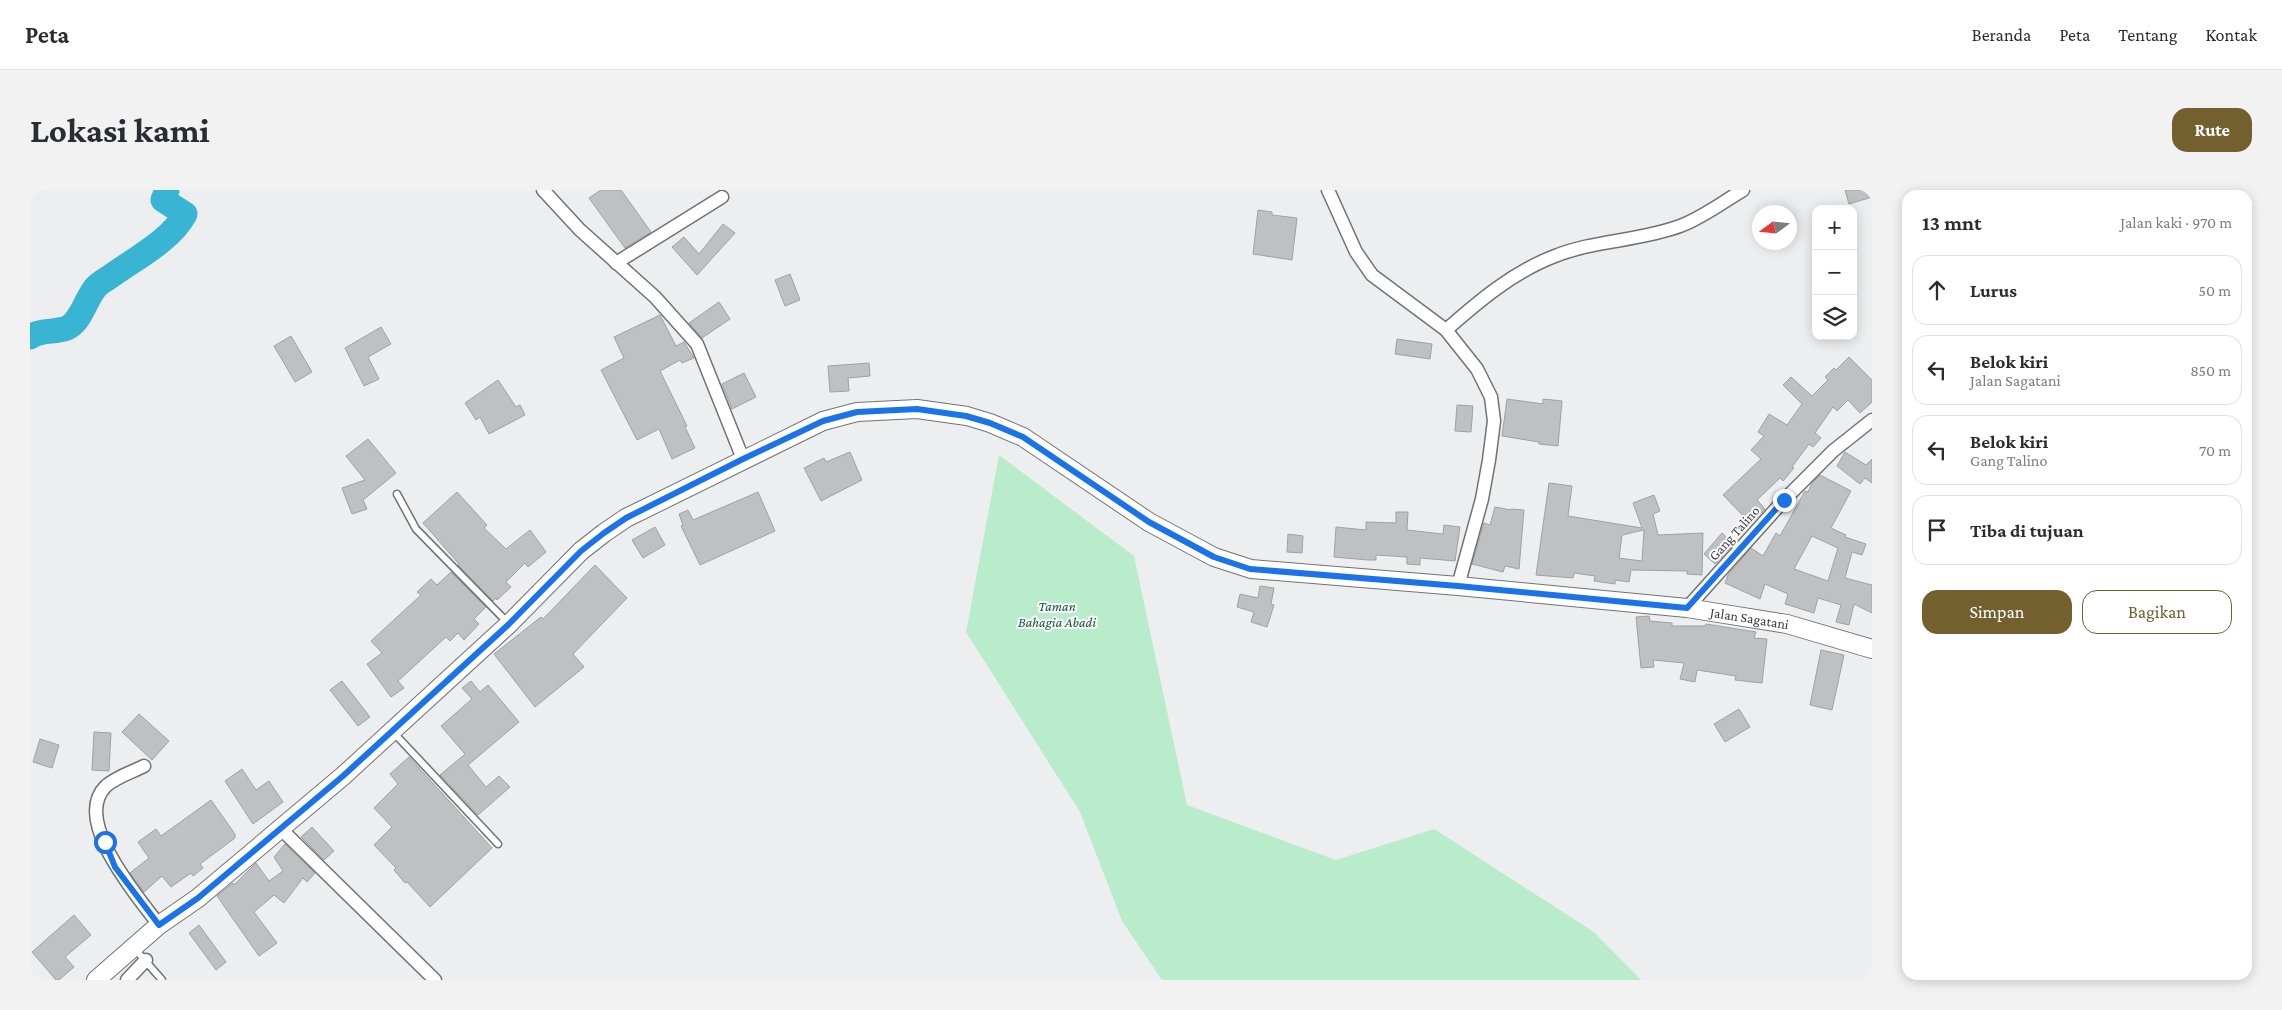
<!DOCTYPE html>
<html lang="id">
<head>
<meta charset="utf-8">
<style>
  body { margin:0; font-family:"Crimson Pro",serif; background:#f2f2f3; color:#2b2b33 }
  .controls { position:absolute; right:15px; top:15px; display:grid; overflow:hidden; border-radius:10px; box-shadow:0 2px 12px #0003 }
  .controls button { width:45px; height:45px; display:grid; place-items:center; padding:0; border:0; border-bottom:1px solid #e1e1e2; background:#fff; color:#2b2b33; font:25px sans-serif }
  .compass { position:absolute; left:1722px; top:15px; width:45px; height:45px; border-radius:50%; background:#fff; box-shadow:0 2px 12px #0003; rotate:255deg }
  .stop { position:absolute; width:15px; height:15px; margin:-11px; border:4px solid #1a73e8; border-radius:50%; background:#fff }
  .stop.end { background:#1a73e8; border-color:#fff; box-shadow:0 1px 5px #0008 }
  .list { margin:0; padding:0; list-style:none }
  h2 { display:flex; justify-content:space-between; align-items:center; height:65px; margin:0; padding:0 20px; font-size:21px }
  h2 small { font-size:16px; font-weight:400; color:#7c7c81 }
  .list li { display:grid; grid-template-columns:32px 1fr auto; gap:15px; align-items:center; box-sizing:border-box; height:70px; margin:0 10px 10px; padding:0 10px; border:1px solid #e1e1e2; border-radius:15px }
  .list b { display:block; font-size:19px; white-space:nowrap }
  .list p { margin:0; font-size:16px; white-space:nowrap; color:#7c7c81 }
  .list em { font-size:16px; font-style:normal; color:#7c7c81 }
  .actions { display:flex; gap:10px; padding:15px 20px }
  .actions a { flex:1; padding:11px 0; border:1px solid #74602f; border-radius:15px; text-align:center; font-size:18px; color:#74602f }
  .actions .main { background:#74602f; color:#fff }
  .icon { flex:none; width:28px; height:28px; fill:none; stroke:currentColor; stroke-width:2; stroke-linecap:round; stroke-linejoin:round }
  .map { position:relative; flex:none; width:1842px; height:790px; overflow:hidden; border-radius:15px }
  header { display:flex; align-items:center; gap:30px; box-sizing:border-box; height:70px; padding:0 25px; background:#fff; border-bottom:1px solid #e1e1e2 }
  header strong { font-size:24px }
  nav { display:flex; gap:28px; margin-inline-start:auto; font-size:18px }
  .intro { display:flex; align-items:center; justify-content:space-between; box-sizing:border-box; height:120px; padding:0 30px }
  h1 { margin:0; font-size:35px }
  .button { padding:12px 22px; border-radius:15px; background:#74602f; color:#fff; font-size:18px; font-weight:700 }
  main { display:flex; gap:30px; padding:0 30px }
  aside { flex:1; background:#fff; border-radius:15px; box-shadow:0 2px 12px #0003 }
  .map>svg:first-child { display:block }
</style>
</head>
<body>
<header>
<strong>Peta</strong>
<nav><a>Beranda</a><a>Peta</a><a>Tentang</a><a>Kontak</a></nav>
</header>
<div class="intro"><h1>Lokasi kami</h1><a class="button">Rute</a></div>
<main>
<div class="map">
<svg width="1842" height="790" viewBox="0 0 1842 790">
  <rect width="100%" height="100%" fill="#edeef0"/>
  <!-- green -->
  <path fill="#b8ecca" d="M969,265l135,101 53,249 149,55 98,-31 160,103 47,48h-479l-40,-59 -42,-109 -114,-180z"/>
  <g fill="none" stroke-linecap="round" stroke-linejoin="round">
    <!-- river -->
    <path stroke="#3ab4d3" stroke-width="25" d="M0,147c12,-8 24,-4 37,-9 14,-6 19,-30 29,-41 4,-5 13,-9 18,-13 24,-17 57,-34 71,-60l-22,-14 4,-10"/>
  </g>
  <!-- building -->
  <g fill="#bfc0c1" stroke="#a0a1a2" fill-rule="evenodd">
    <path d="M571,0h20l30,42 -26,16 -36,-50z"/>
    <path d="M1815,0h27v7l-23,7z"/>
    <path d="M1228,20l14,2v3l25,3 -5,42 -39,-6z"/>
    <path d="M693,34l12,9 -38,42 -25,-28 12,-10 15,17z"/>
    <path d="M760,84l10,26 -15,6 -10,-26z"/>
    <path d="M689,112l11,17 -28,19 -13,-15z"/>
    <path d="M630,125l16,31 8,-4 10,16 -12,5 -2,-3 -20,11 27,55 -2,1 10,21 -23,11 -13,-30 -22,11 -36,-70 23,-12 -10,-21z"/>
    <path d="M351,137l10,17 -23,13 11,22 -15,7 -19,-38z"/>
    <path d="M261,146l21,36 -17,10 -21,-36z"/>
    <path d="M1367,149l35,5 -2,15 -35,-5z"/>
    <path d="M1819,167l23,23v22l-12,11 -12,-13 -11,11 -4,-4 -18,26 6,5 -8,9 -4,-3 -17,23 2,1 -11,13 -3,-3 -23,22 8,9 -14,15 -28,-29 38,-36 -10,-9 13,-14 -6,-4 11,-18 18,11 15,-21 -19,-19 8,-8 21,19 16,-16 -3,-3 9,-9 2,2z"/>
    <path d="M839,173l1,13 -22,2 1,13 -19,1 -2,-26z"/>
    <path d="M714,183l12,24 -24,12 -10,-25z"/>
    <path d="M468,190l18,27 4,-2 5,10 -36,19 -9,-17 -4,3 -11,-17z"/>
    <path d="M1477,209l36,5v-5l19,2 -4,45 -19,-2v-2l-37,-6z"/>
    <path d="M1427,215l16,1 -2,26 -16,-1z"/>
    <path d="M338,249l28,34 -33,27 4,9 -15,5 -10,-26 23,-8 -19,-24z"/>
    <path d="M820,262l12,28 -41,21 -17,-33 20,-10 2,4z"/>
    <path d="M1815,262l21,13 6,-6v24l-7,-5 -5,6 -23,-18z"/>
    <path d="M1790,285l31,16 -20,37 15,7 -1,2 21,7 -4,11 -10,-3 -7,26 27,7v28l-18,-9 -5,21 -13,-3 5,-17 -23,-7 -4,15 -29,-9 3,-10 -23,-10 -5,15 -35,-16 3,-8 23,-27 12,8 13,-23 4,3 25,-45 3,1 4,-9zM1782,346l26,12 -10,33 -34,-12z"/>
    <path d="M1519,293l23,3 -4,30 74,12 -9,-25 21,-8 6,16 -7,3 5,21 45,-2 -1,42 -15,-1v-3l-56,-1 -2,12 -14,-2v4l-21,-3 1,-5 -21,-3 -1,5 -37,-3zM1614,340l-2,31 -23,-3 3,-23z"/>
    <path d="M427,302l30,33 -3,3 22,21 24,-19 16,22 -18,15 -3,-4 -19,19 5,5 -14,13 -1,-2 -3,3 -35,-36 1,-1 -36,-41z"/>
    <path d="M728,302l17,39 -75,34 -19,-39 2,-1 -4,-11 9,-4 5,10z"/>
    <path d="M1465,317l16,3v-1l13,1 -5,59 -14,-3 -2,6 -31,-8 12,-41 6,2z"/>
    <path d="M1366,322h12l-1,18 36,4 1,-9 16,2 -5,34 -35,-3v7l-13,-1v-7l-31,-2v5h-8l-34,-3 2,-30 30,3v-8l30,1z"/>
    <path d="M625,337l10,18 -22,13 -11,-18z"/>
    <path d="M1692,343l12,11 -19,20 -11,-10z"/>
    <path d="M1258,344l15,2 -1,17 -15,-1z"/>
    <path d="M565,375l32,33 -54,56 11,13 -49,40 -41,-53 47,-37 2,2z"/>
    <path d="M421,382l35,35 -12,12 5,5 -15,16 -6,-7 -8,8 -4,-4 -48,44 6,7 -13,9 -24,-33 15,-11 -11,-12 50,-46 -4,-3 14,-13 6,6z"/>
    <path d="M1230,396l14,2 -3,16 3,1 -7,22 -16,-5 3,-10 -17,-5 3,-13 18,4z"/>
    <path d="M1619,426l1,5 22,2v3h33l1,-2 50,8 -2,6 13,1 -5,44 -27,-3 1,-4 -39,-6 -2,12 -15,-3 4,-16 -31,-3 1,7 -13,1 -5,-51z"/>
    <path d="M1791,460l23,5 -12,55 -22,-5z"/>
    <path d="M312,491l28,36 -12,9 -28,-36z"/>
    <path d="M441,491l9,11 8,-7 31,37 -51,43 18,22 13,-11 11,11 -32,28 -38,-40 25,-21 -24,-28 31,-27 -10,-11z"/>
    <path d="M1709,519l11,18 -25,15 -11,-18z"/>
    <path d="M109,524l30,27 -17,19 -30,-28z"/>
    <path d="M64,542l17,1 -2,38 -17,-1z"/>
    <path d="M10,549l19,6 -7,23 -19,-6z"/>
    <path d="M379,567l83,91 -62,59 -23,-25 -2,1 -11,-13 2,-2 -22,-23 18,-18 -18,-19 24,-24 -8,-10z"/>
    <path d="M212,579l14,21 13,-9 14,21 -30,22 -28,-43z"/>
    <path d="M181,610l24,34v4l-35,26 3,4 -10,8 -2,-3 -20,14 -9,-11 -18,16 -14,-19 19,-15 -11,-16 18,-13 5,7z"/>
    <path d="M282,637l22,24 -10,9 -23,-23z"/>
    <path d="M255,654l30,29 -8,9 -4,-4 -19,25 -10,-8 -20,17 23,31 -18,13 -42,-60 16,-13 1,2 22,-22 13,18 14,-10 -9,-14z"/>
    <path d="M44,725l17,20 -26,22 9,10 -15,13h-3l-24,-28z"/>
    <path d="M169,735l27,37 -10,8 -27,-37z"/>
  </g>
  <g fill="none" stroke-linecap="round" stroke-linejoin="round">
    <defs>
      <g id="lane">
        <path d="M367,304l19,35 92,94"/>
        <path d="M363,542l105,112"/>
        <path d="M105,759l27,31"/>
      </g>
      <g id="street">
        <path d="M513,0l37,40 75,67 42,47 46,115"/>
        <path d="M1298,0l28,62 16,23 74,55 31,39 14,28 3,24 -5,39 -7,39 -24,87"/>
        <path d="M586,73l106,-66"/>
        <path d="M1416,140c33,-29 67,-58 109,-74 40,-16 85,-15 125,-30 22,-8 43,-24 63,-36"/>
        <path d="M1657,418l97,-108 49,-49 39,-31"/>
        <path d="M114,576c-12,6 -28,11 -38,20 -35,34 32,111 53,139"/>
        <path d="M250,638l155,152"/>
        <path d="M97,790l19,-20"/>
      </g>
      <g id="secondary">
        <path id="s1" d="M66,790l63,-55 39,-27 145,-122 166,-152 72,-73 23,-18 22,-15 197,-97 34,-9 60,-3 50,7 23,7 33,14 126,85 65,35 37,12 207,17 229,22 100,16 85,25"/>
      </g>
    </defs>
    <!-- lane casing -->
    <use href="#lane" stroke="#717273" stroke-width="9"/>
    <!-- street casing -->
    <use href="#street" stroke="#717273" stroke-width="15"/>
    <!-- secondary casing -->
    <use href="#secondary" stroke="#717273" stroke-width="20"/>
    <!-- lane -->
    <use href="#lane" stroke="#fff" stroke-width="6"/>
    <!-- street -->
    <use href="#street" stroke="#fff" stroke-width="12"/>
    <!-- secondary -->
    <use href="#secondary" stroke="#fff" stroke-width="18"/>
  </g>
  <g fill="none" stroke-linecap="round" stroke-linejoin="round">
    <!-- route -->
    <path stroke="#1a73e8" stroke-width="6" d="M75,652l10,25 44,58 39,-27 145,-122 166,-152 72,-73 23,-18 22,-15 117,-59 80,-38 34,-9 60,-3 49,7 24,7 33,14 126,85 65,35 36,12 208,17 229,22 97,-108"/>
  </g>
  <g text-anchor="middle" stroke-width="4" stroke-linejoin="round" paint-order="stroke">
    <!-- street labels -->
    <g font-size="14" fill="#3a3a3b" stroke="#fbfbfd">
      <text transform="translate(1704 343) rotate(-48)" y="5">Gang Talino</text>
      <text dy="5" stroke="none"><textPath href="#s1" startOffset="1895">Jalan Sagatani</textPath></text>
    </g>
    <!-- park labels -->
    <g font-size="14" font-style="italic" fill="#155735" stroke="#fbfbfd">
      <text x="1027" y="421">Taman<tspan x="1027" dy="16">Bahagia Abadi</tspan></text>
    </g>
  </g>
</svg>
<div class="controls">
<button>+</button>
<button>−</button>
<button><svg class="icon" aria-label="layers" viewBox="0 0 24 24"><path d="M12 4l9 5-9 5-9-5zM3 14l9 5 9-5"/></svg></button>
</div>
<svg class="compass" viewBox="-18 -18 36 36"><path d="M0-13l5 13h-10z" fill="#e53935"/><path d="M0 13l5-13h-10z" fill="#7c7c81"/></svg>
<div class="stop" style="left:75px;top:652px"></div>
<div class="stop end" style="left:1754px;top:310px"></div>
</div>
<aside>
<h2>13 mnt<small>Jalan kaki · 970 m</small></h2>
<ul class="list">
<li><svg class="icon" aria-label="ahead" viewBox="0 0 24 24"><path d="M12 20V5M6 11l6-6 6 6"/></svg><div><b>Lurus</b></div><em>50 m</em></li>
<li><svg class="icon" aria-label="left" viewBox="0 0 24 24"><path d="M17 20v-9H6M10 6l-5 5 5 5"/></svg><div><b>Belok kiri</b><p>Jalan Sagatani</p></div><em>850 m</em></li>
<li><svg class="icon" aria-label="left" viewBox="0 0 24 24"><path d="M17 20v-9H6M10 6l-5 5 5 5"/></svg><div><b>Belok kiri</b><p>Gang Talino</p></div><em>70 m</em></li>
<li><svg class="icon" aria-label="arrive" viewBox="0 0 24 24"><path d="M6 21V4h12l-3 4 3 4H6"/></svg><div><b>Tiba di tujuan</b></div></li>
</ul>
<div class="actions"><a class="main">Simpan</a><a>Bagikan</a></div>
</aside>
</main>
</body>
</html>
